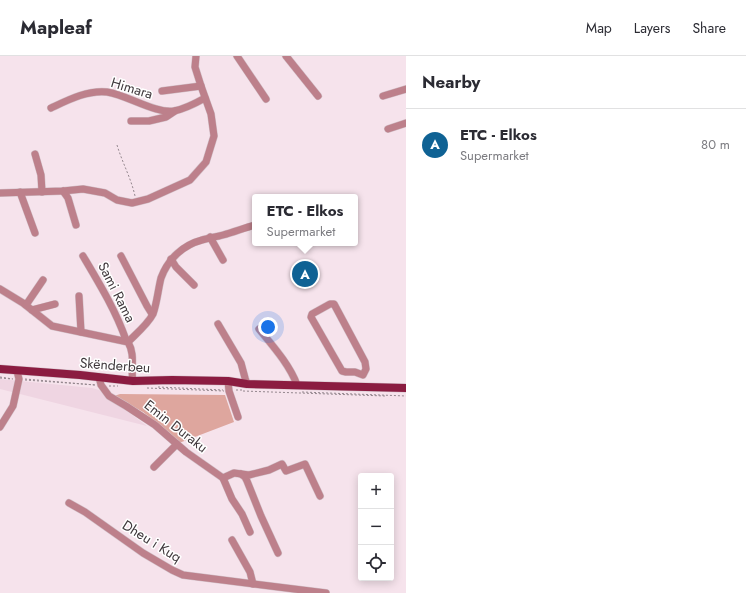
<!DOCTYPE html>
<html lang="en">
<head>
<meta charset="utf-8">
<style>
  body { margin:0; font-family:Jost,sans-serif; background:#f2f2f3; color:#2b2b33 }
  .controls { position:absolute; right:12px; bottom:12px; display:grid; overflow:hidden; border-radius:4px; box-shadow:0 2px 10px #0003 }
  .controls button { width:36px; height:36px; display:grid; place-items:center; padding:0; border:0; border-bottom:1px solid #e1e1e2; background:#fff; color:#2b2b33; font:20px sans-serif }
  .you { position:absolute; left:268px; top:271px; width:14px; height:14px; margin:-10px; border:3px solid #fff; border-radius:50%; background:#1a73e8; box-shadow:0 0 0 6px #1a73e833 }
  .badge { display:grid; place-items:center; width:26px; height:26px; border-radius:50%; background:#0f6294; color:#fff; font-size:13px; font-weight:700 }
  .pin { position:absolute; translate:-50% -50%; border:2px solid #fff; box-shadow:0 1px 4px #0006 }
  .popup { position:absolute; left:252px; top:138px; width:106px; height:52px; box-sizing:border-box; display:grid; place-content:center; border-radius:4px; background:#fff; filter:drop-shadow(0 1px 3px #0005); font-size:13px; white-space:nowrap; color:#7c7c81 }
  .popup b { font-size:15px; color:#2b2b33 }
  .popup::after { content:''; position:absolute; left:50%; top:100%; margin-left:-8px; border:8px solid transparent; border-top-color:#fff }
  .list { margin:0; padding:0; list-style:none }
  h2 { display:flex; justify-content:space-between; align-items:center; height:52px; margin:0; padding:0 16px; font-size:17px }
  h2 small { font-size:13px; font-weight:400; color:#7c7c81 }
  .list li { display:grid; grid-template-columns:26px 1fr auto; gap:12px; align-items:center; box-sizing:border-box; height:72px; padding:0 16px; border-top:1px solid #e1e1e2 }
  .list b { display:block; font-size:15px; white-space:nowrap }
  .list p { margin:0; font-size:13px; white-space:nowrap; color:#7c7c81 }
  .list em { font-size:13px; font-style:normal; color:#7c7c81 }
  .icon { flex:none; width:22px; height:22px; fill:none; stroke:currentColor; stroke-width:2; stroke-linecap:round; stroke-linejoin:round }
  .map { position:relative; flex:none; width:406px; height:537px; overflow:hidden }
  header { display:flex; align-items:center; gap:24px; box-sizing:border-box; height:56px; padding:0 20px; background:#fff; border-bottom:1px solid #e1e1e2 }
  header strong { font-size:19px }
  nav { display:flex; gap:22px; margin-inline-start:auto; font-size:14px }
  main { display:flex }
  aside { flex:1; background:#fff }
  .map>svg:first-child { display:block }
</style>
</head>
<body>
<header>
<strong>Mapleaf</strong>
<nav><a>Map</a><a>Layers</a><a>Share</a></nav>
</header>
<main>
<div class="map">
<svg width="406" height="537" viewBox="0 0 406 537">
  <rect width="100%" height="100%" fill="#f6e3ec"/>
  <!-- built -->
  <path fill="#efd5e2" d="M0,323l92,9 7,2 48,36 -147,-37z"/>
  <!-- green -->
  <path fill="#dea69e" d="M120,338l105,1 9,27 -55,21 -12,-12 -24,-19 -29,-16z"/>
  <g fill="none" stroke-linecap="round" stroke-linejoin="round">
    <defs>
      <g id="minor">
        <path d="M237,0l29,43"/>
        <path d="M286,0l32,40"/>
        <path d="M162,35l39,-5"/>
        <path d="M383,40l23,-7"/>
        <path d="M51,52c17,-8 36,-18 56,-16 20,3 49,22 67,19 11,-2 22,-8 31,-13"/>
        <path d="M131,65h18l17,-4 9,-6"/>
        <path d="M388,73l18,-6"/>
        <path d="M35,98l6,21 1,17"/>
        <path d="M63,135l5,7 8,27"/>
        <path d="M20,136l15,41"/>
        <path d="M0,137l63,-2 20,-2 22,4 12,7 15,3 16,-4 42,-19 16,-18 8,-26 -3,-22 -10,-28 -6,-19 1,-11"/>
        <path d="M210,181l13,23"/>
        <path d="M83,200c16,27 33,55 43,84"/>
        <path d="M121,200l26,50 5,8"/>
        <path d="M171,203l5,8 18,18"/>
        <path d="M0,233l23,14 29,23 76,16c8,14 2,26 5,39"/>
        <path d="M79,240l2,36"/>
        <path d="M330,248h4l31,58 1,7 -3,6 -8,-3h-9l-4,-1 -31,-54 1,-3z"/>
        <path d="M26,249l17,-25"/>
        <path d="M32,254l23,-6"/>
        <path d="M218,268l23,39 4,15 2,6"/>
        <path d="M259,273c13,16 31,36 38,56"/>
        <path d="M128,286c8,-8 20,-18 25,-28 4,-11 5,-24 8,-36 7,-19 22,-33 41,-38 7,-2 14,-3 21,-5 11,-3 21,-7 32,-10"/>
        <path d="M99,321l2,8 8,11 17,10 29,19 31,27 37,26 9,21 10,15 8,18"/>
        <path d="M228,325l1,10 9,26"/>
        <path d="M0,371l13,-21 6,-27 -2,-8"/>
        <path d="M154,411l23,-23"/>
        <path d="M241,418l4,3 2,4 14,35 17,37"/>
        <path d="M223,422l11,-5 15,2 20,-5 13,-6 4,7 19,-7 15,32"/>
        <path d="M69,447l16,9 58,41 29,17 11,5 143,18"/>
        <path d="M232,484l18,32 3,12"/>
      </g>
      <path id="major" d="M0,313l80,6 53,6 39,-1 56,1 19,3 159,4"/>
    </defs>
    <!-- minor casing -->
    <use href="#minor" stroke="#d2c1c9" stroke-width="8"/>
    <!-- major casing -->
    <use href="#major" stroke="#d2c1c9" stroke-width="9"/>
    <!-- path -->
    <g stroke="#94878e" stroke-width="1" stroke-dasharray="2 2" stroke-linecap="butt">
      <path d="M117,89c5,17 14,33 18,51"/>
      <path d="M0,321l13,2"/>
      <path d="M0,322l12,1"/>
      <path d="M25,323l70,6"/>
      <path d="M25,324l71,5"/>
      <path d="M109,330h9"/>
      <path d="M158,331l65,3"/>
      <path d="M147,332l77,3"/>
      <path d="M236,334h7"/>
      <path d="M243,335l142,5"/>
      <path d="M302,336l104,4"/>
    </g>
    <!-- minor -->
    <use href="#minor" stroke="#bd808b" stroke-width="7"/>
    <!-- major -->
    <use href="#major" stroke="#8b1c41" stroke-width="8"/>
  </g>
  <g text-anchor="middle" stroke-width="3" stroke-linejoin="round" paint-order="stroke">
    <!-- street labels -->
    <g font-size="14" fill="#40393d" stroke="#fff">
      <text transform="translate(132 32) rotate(17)" y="5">Himara</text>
      <text transform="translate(117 236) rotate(63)" y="5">Sami Rama</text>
      <text transform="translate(115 309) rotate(4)" y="5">Skënderbeu</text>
      <text transform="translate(176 370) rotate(38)" y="5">Emin Duraku</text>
      <text transform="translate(152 485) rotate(32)" y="5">Dheu i Kuq</text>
    </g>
  </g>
</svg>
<div class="controls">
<button>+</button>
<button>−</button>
<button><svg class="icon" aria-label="locate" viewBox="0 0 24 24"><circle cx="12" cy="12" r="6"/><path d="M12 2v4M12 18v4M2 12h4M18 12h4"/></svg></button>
</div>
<div class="you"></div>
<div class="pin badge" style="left:305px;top:218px">A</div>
<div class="popup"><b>ETC - Elkos</b>Supermarket</div>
</div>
<aside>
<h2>Nearby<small></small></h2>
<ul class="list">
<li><span class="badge">A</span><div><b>ETC - Elkos</b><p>Supermarket</p></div><em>80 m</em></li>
</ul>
</aside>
</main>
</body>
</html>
